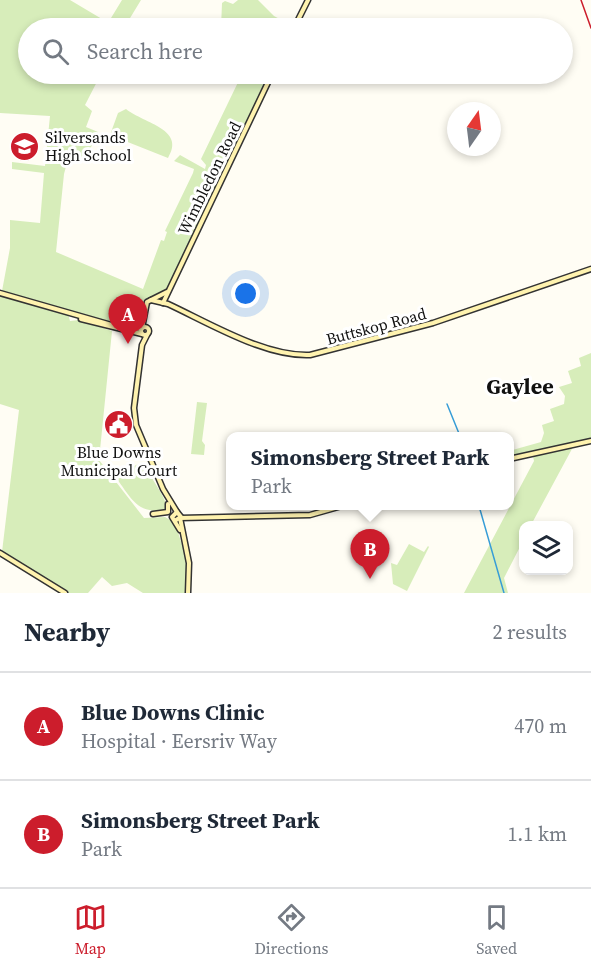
<!DOCTYPE html>
<html lang="en">
<head>
<meta charset="utf-8">
<style>
  body { margin:0; font-family:"Source Serif 4",serif; background:#f6f6f7; color:#1f2937 }
  .controls { position:absolute; right:18px; bottom:18px; display:grid; overflow:hidden; border-radius:12px; box-shadow:0 3px 9px #0003 }
  .controls button { width:54px; height:54px; display:grid; place-items:center; padding:0; border:0; border-bottom:2px solid #e0e1e3; background:#fff; color:#1f2937; font:30px sans-serif }
  .compass { position:absolute; left:447px; top:102px; width:54px; height:54px; border-radius:50%; background:#fff; box-shadow:0 3px 9px #0003; rotate:14deg }
  .you { position:absolute; left:246px; top:294px; width:21px; height:21px; margin:-15px; border:4px solid #fff; border-radius:50%; background:#1a73e8; box-shadow:0 0 0 9px #1a73e833 }
  .badge { display:grid; place-items:center; width:39px; height:39px; border-radius:50%; background:#cc1d2c; color:#fff; font-size:20px; font-weight:700 }
  .pin { position:absolute; translate:-50% -50px; filter:drop-shadow(0 2px 3px #0008) }
  .pin::after { content:''; position:absolute; top:32px; width:21px; height:18px; background:inherit; clip-path:polygon(0 0,100% 0,50% 100%) }
  .popup { position:absolute; left:226px; top:432px; width:288px; height:78px; box-sizing:border-box; display:grid; place-content:center; border-radius:12px; background:#fff; filter:drop-shadow(0 2px 4px #0005); font-size:20px; white-space:nowrap; color:#747a83 }
  .popup b { font-size:22px; color:#1f2937 }
  .popup::after { content:''; position:absolute; left:50%; top:100%; margin-left:-12px; border:12px solid transparent; border-top-color:#fff }
  .list { margin:0; padding:0; list-style:none }
  h2 { display:flex; justify-content:space-between; align-items:center; height:78px; margin:0; padding:0 24px; font-size:26px }
  h2 small { font-size:20px; font-weight:400; color:#747a83 }
  .list li { display:grid; grid-template-columns:39px 1fr auto; gap:18px; align-items:center; box-sizing:border-box; height:108px; padding:0 24px; border-top:2px solid #e0e1e3 }
  .list b { display:block; font-size:22px; white-space:nowrap }
  .list p { margin:0; font-size:20px; white-space:nowrap; color:#747a83 }
  .list em { font-size:20px; font-style:normal; color:#747a83 }
  .icon { flex:none; width:33px; height:33px; fill:none; stroke:currentColor; stroke-width:2; stroke-linecap:round; stroke-linejoin:round }
  .map { position:relative; flex:none; width:591px; height:593px; overflow:hidden }
  .search { position:absolute; background:#fff; box-shadow:0 3px 9px #0003; left:18px; right:18px; top:18px; height:66px; display:flex; align-items:center; gap:15px; box-sizing:border-box; padding:0 21px; border-radius:33px; color:#747a83; font-size:22px }
  .sheet { height:294px; background:#fff }
  nav { display:flex; justify-content:space-around; align-items:center; box-sizing:border-box; height:84px; border-top:2px solid #e0e1e3; background:#fff; font-size:16px; color:#747a83 }
  nav a { display:grid; justify-items:center; gap:3px }
  nav .on { color:#cc1d2c }
  .map>svg:first-child { display:block }
</style>
</head>
<body>
<div class="map">
<svg width="591" height="593" viewBox="0 0 591 593">
  <rect width="100%" height="100%" fill="#fffdf4"/>
  <!-- green -->
  <g fill="#d7edba">
    <path d="M0,0h70l37,22 -2,4 4,2h-81v46h73l-16,31 7,6 -6,16 12,5 -12,26 -17,-3 -5,19 -8,78 87,37 18,-49 3,1 3,-9 -2,-1 28,-58 1,-4 -20,-8 6,-6 25,14 1,-4 -5,-6 41,-85h29l-105,216 -14,8 -8,1 -3,28 -30,-4 -109,-32 8,-43v-28l30,3 4,-50 -32,-4v-7l33,4 5,-50 -50,-3z"/>
    <path d="M122,0h19l-17,28h-12l4,-6 -5,-4z"/>
    <path d="M238,0h20l16,16 15,8 1,4h-69l1,-25 3,-2 8,3z"/>
    <path d="M126,109c19,15 60,20 42,49l-58,-23 8,-22z"/>
    <path d="M0,294l68,20 2,7 9,-1 33,11 -13,129 45,58 21,-1 10,6 12,37 -1,33h-43l-16,-10 -15,3 -10,-9 -14,16h-20l-66,-41 17,-142 -19,-6z"/>
    <path d="M591,353v87l-81,18 -1,-7 32,-9 3,-9 -2,-8 12,-4 -4,-12 14,-5 1,-8 -6,-9 13,-4 -4,-12 13,-5 -2,-8z"/>
    <path d="M197,402l10,1 -5,38 3,4 -1,10 -13,-1z"/>
    <path d="M573,447l-42,78 -7,1 -1,15 -19,37 4,15h-44l70,-132 -1,-5z"/>
    <path d="M143,462c6,14 25,37 24,48 -31,5 -36,-13 -53,-35z"/>
    <path d="M409,544l15,8 4,-6 1,1 -22,44 -14,-7 -2,-21 6,2z"/>
  </g>
  <g fill="none" stroke-linecap="round" stroke-linejoin="round">
    <!-- stream -->
    <g stroke="#379dd7" stroke-width="1.5">
      <path d="M447,404l13,32"/>
      <path d="M479,506l25,87"/>
    </g>
    <defs>
      <g id="secondary">
        <path d="M294,28l14,-28"/>
        <path d="M0,293l115,33 26,3"/>
        <path d="M151,300l17,4c41,19 97,53 142,51l123,-32 158,-54"/>
        <path d="M163,303l109,-229"/>
        <path d="M81,319l61,15"/>
        <circle cx="145" cy="331" r="4"/>
        <path d="M142,328l5,-26 20,-10"/>
        <path d="M147,335l-5,10 -8,63 2,17 27,64 14,23"/>
        <path d="M509,459l82,-18"/>
        <path d="M153,514l15,-2v-8"/>
        <path d="M180,518l130,-3 32,-9"/>
        <path d="M180,518l9,45 -1,30"/>
        <path d="M176,520l5,-3 -4,-5 -5,5 8,13"/>
        <path d="M0,553l65,40"/>
      </g>
    </defs>
    <!-- secondary casing -->
    <use href="#secondary" stroke="#333" stroke-width="7"/>
    <!-- secondary -->
    <use href="#secondary" stroke="#fff3af" stroke-width="4"/>
    <!-- rail -->
    <path stroke="#cc1d2c" stroke-width="1.5" d="M581,0l10,28"/>
  </g>
  <!-- icons -->
  <defs>
    <symbol id="school-disc" viewBox="-11 -11 22 22"><circle r="9.5" fill="#cc1d2c" stroke="#fff"/><path d="M0-5L7-2L0 1L-7-2ZM-4 1L0 2.5L4 1V4Q0 6-4 4Z" fill="#fff"/></symbol>
    <symbol id="civic-disc" viewBox="-11 -11 22 22"><circle r="9.5" fill="#cc1d2c" stroke="#fff"/><path d="M-.6-6.5H3V-4.5H.6V-3L4-1V1h2V6H-6V1h2V-1L-.6-3ZM-1.2 2.5V6h2.4V2.5Z" fill="#fff"/></symbol>
  </defs>
  <g fill-rule="evenodd">
    <use href="#school-disc" x="8" y="130" width="33" height="33"/>
    <use href="#civic-disc" x="102" y="408" width="33" height="33"/>
  </g>
  <g text-anchor="middle" stroke-width="6" stroke-linejoin="round" paint-order="stroke">
    <!-- poi labels -->
    <g font-size="16" fill="#111" stroke="#fff" text-anchor="start">
      <text x="45" y="143">Silversands<tspan x="45" dy="18">High School</tspan></text>
      <text x="119" y="458" text-anchor="middle">Blue Downs<tspan x="119" dy="18">Municipal Court</tspan></text>
    </g>
    <!-- street labels -->
    <g font-size="16" fill="#111" stroke="#fff">
      <text transform="translate(209 178) rotate(-64)" y="6">Wimbledon Road</text>
      <text transform="translate(376 326) rotate(-15)" y="6">Buttskop Road</text>
    </g>
    <!-- district labels -->
    <g font-size="22" font-weight="bold" fill="#111" stroke="#fff">
      <text x="520" y="394">Gaylee</text>
    </g>
  </g>
</svg>
<div class="controls">
<button><svg class="icon" aria-label="layers" viewBox="0 0 24 24"><path d="M12 4l9 5-9 5-9-5zM3 14l9 5 9-5"/></svg></button>
</div>
<svg class="compass" viewBox="-18 -18 36 36"><path d="M0-13l5 13h-10z" fill="#e53935"/><path d="M0 13l5-13h-10z" fill="#747a83"/></svg>
<div class="you"></div>
<div class="pin badge" style="left:128px;top:344px">A</div>
<div class="pin badge" style="left:370px;top:579px">B</div>
<div class="popup"><b>Simonsberg Street Park</b>Park</div>
<div class="search"><svg class="icon" aria-label="search" viewBox="0 0 24 24"><circle cx="10" cy="10" r="6"/><path d="M15 15l6 6"/></svg>Search here</div>
</div>
<section class="sheet">
<h2>Nearby<small>2 results</small></h2>
<ul class="list">
<li><span class="badge">A</span><div><b>Blue Downs Clinic</b><p>Hospital · Eersriv Way</p></div><em>470 m</em></li>
<li><span class="badge">B</span><div><b>Simonsberg Street Park</b><p>Park</p></div><em>1.1 km</em></li>
</ul>
</section>
<nav>
<a class="on"><svg class="icon" aria-label="map" viewBox="0 0 24 24"><path d="M3 6l6-2 6 2 6-2v14l-6 2-6-2-6 2zM9 4v14M15 6v14"/></svg>Map</a>
<a><svg class="icon" aria-label="directions" viewBox="0 0 24 24"><path d="M12 3l9 9-9 9-9-9zM9 14v-3h6M13 9l2 2-2 2"/></svg>Directions</a>
<a><svg class="icon" aria-label="saved" viewBox="0 0 24 24"><path d="M7 4h10v16l-5-4-5 4z"/></svg>Saved</a>
</nav>
</body>
</html>
